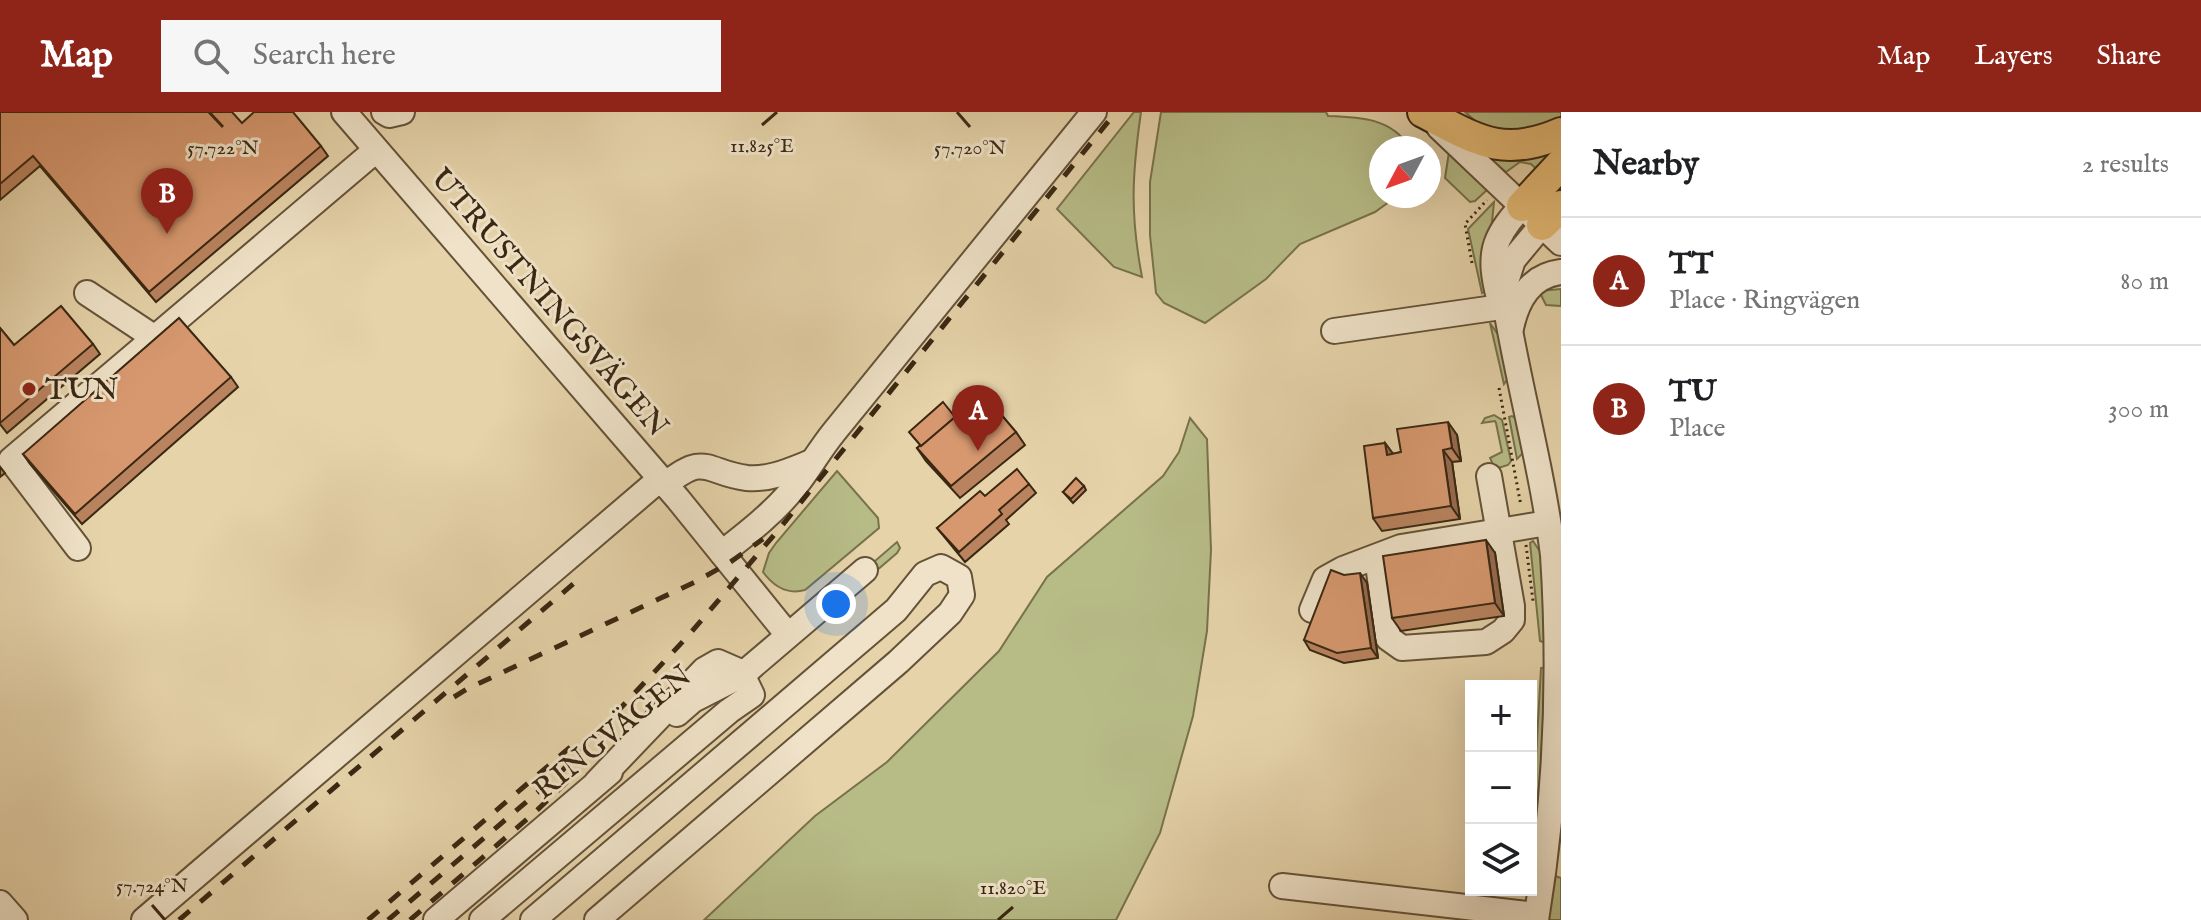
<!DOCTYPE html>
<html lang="en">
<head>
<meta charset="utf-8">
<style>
  body { margin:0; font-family:"IM FELL English",serif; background:#f6f6f6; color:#202124 }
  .controls { position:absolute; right:24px; bottom:24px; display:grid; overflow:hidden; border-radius:0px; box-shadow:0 8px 32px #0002 }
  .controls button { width:72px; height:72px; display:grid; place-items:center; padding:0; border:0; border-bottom:2px solid #e0e0e0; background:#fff; color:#202124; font:40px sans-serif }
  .compass { position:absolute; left:1369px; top:24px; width:72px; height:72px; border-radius:50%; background:#fff; box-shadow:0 8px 32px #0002; rotate:229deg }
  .you { position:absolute; left:836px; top:492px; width:28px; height:28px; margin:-20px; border:6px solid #fff; border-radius:50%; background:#1a73e8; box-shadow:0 0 0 12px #1a73e833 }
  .badge { display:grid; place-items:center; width:52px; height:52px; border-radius:50%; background:#8f2418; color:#fff; font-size:26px; font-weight:700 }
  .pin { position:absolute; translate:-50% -66px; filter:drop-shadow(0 2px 4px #0008) }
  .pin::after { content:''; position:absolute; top:42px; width:28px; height:24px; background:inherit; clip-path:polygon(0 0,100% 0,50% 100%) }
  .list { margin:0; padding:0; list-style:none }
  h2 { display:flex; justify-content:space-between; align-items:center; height:104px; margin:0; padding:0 32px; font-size:34px }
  h2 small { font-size:26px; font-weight:400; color:#757577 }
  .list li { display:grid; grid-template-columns:52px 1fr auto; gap:24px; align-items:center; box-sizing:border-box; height:128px; padding:0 32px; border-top:2px solid #e0e0e0 }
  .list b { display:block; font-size:30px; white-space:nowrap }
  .list p { margin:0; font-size:26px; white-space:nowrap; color:#757577 }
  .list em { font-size:26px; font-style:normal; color:#757577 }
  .icon { flex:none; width:44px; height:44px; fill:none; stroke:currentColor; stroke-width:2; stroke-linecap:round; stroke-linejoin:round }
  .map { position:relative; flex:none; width:1561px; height:808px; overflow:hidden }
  header { display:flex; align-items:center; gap:48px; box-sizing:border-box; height:112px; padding:0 40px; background:#8f2418; color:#fff }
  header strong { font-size:38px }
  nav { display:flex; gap:44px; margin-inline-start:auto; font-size:28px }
  .search { width:560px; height:72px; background:#f6f6f6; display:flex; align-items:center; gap:20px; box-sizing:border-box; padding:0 28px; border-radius:0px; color:#757577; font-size:30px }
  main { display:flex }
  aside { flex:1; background:#fff }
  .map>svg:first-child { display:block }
</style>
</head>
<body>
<header>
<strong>Map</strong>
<div class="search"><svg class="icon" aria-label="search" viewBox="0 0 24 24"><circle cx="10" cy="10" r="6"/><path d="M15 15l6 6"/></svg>Search here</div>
<nav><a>Map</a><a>Layers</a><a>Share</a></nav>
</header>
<main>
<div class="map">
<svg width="1561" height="808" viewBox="0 0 1561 808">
  <rect width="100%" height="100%" fill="#e6d3aa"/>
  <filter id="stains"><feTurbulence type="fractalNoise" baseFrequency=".0025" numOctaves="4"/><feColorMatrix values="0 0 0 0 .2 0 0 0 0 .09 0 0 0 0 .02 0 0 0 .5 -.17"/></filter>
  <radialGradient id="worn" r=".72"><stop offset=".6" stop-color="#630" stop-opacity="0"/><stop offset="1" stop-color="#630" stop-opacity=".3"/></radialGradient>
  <!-- green -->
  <g fill="#b7bc87" stroke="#78724c" stroke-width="2">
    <path d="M1134,0h7c-9,63 -11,102 1,165l-28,-10 -57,-58z"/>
    <path d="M1161,0h165l2,4c32,1 64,2 82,32h-29v48h16l-22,16 -75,32 -34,35 -61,44 -41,-20 -8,-10 -6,-58v-53z"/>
    <path d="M1465,0h96v6l-43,16 -29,-1z"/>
    <path d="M1561,30v10l-20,21 -10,-9 -11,-2 -14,10 -23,-19z"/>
    <path d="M1449,40l39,37 -13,12 -5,1 -25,-24z"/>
    <path d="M1494,90l-9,89 -3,2 -14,-64z"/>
    <path d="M1561,177v17l-15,-1 -7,-14z"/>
    <path d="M1490,211l9,13 10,41 -5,7z"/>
    <path d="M1494,303l8,5 9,41 -3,4 -13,4 -5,-11 12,-6 -6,-29 -1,-2 -13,2 3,-5z"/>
    <path d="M1512,304l5,3 6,34 -6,6 -8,-42z"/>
    <path d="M1190,306l17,21 4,111 -4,81 -14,85 -33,117 -44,87h-412l111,-104 72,-54 112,-111 48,-74 116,-101 16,-24z"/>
    <path d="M837,359l41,47 1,10 -74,62c-18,5 -31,-3 -42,-18l6,-19 7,-10z"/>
    <path d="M1533,429l8,12 6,85 -4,4 -3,-1 -10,-98z"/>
    <path d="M897,430l3,6 -3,5 -70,60 -2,-9z"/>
    <path d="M1547,555l-4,89 -12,91 10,-179z"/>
    <path d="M1555,764l6,2v42h-13z"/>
  </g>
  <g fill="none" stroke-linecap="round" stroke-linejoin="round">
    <defs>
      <g id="minor">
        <path d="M344,0l334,387 110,136"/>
        <path d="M384,0l5,3 13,-3"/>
        <path d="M1439,15l122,116"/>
        <path d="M87,181l68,45"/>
        <path d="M1499,186c-11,-43 -7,-60 23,-92"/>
        <path d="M1511,216c6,-28 19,-52 50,-56"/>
        <path d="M1334,219l167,-24"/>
        <path d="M665,373c41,-34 41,-12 82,-7 22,2 42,-7 62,-15"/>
        <path d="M78,436l-67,-88 365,-310"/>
        <path d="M722,441c27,-21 54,-42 75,-69 13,-17 24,-36 37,-52l260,-320"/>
        <path d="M1377,445l11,81 14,10 84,-6 17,-11 9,-11v-14l-23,-130"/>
        <path d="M1312,498l13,-31 18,-10 58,-22 147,-24"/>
        <path d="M677,602l16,-14 49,-25 123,-105"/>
        <path d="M1282,774l254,29"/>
        <path d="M0,791l15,17"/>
        <path d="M144,808l516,-441"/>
        <path d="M436,808l174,-148"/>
        <path d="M482,808l247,-209 23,-16 -11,-23 -23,-10 -14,8 -107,112"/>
        <path d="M533,808l363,-310 29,-36 16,-7 18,10 3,18 -12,18 -52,49 -301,258"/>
        <path d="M1536,808c20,-121 25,-242 17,-365 -11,-89 -36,-175 -50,-264l10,-31 29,-35"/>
      </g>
      <g id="major">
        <path d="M1423,0c53,27 78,47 138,21"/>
        <path d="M1522,94l39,-42"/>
        <path d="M1542,113l19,-19"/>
      </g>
    </defs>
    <!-- minor casing -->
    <use href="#minor" stroke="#645238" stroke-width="28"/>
    <!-- major casing -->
    <use href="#major" stroke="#392712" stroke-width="34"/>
    <!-- path -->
    <g stroke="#392712" stroke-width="3" stroke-dasharray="2 4" stroke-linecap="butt">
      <path d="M1472,151l-7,-39 22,-24"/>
      <path d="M1499,276l22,118"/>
      <path d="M1526,433l7,56"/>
    </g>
    <!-- minor -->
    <use href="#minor" stroke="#efe2c8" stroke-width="24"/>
    <!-- major -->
    <use href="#major" stroke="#e3ba75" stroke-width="30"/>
    <!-- rail -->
    <g stroke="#392712" stroke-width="5" stroke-dasharray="14 14" stroke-linecap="butt">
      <path d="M454,585l13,-8 228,-107 34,-19 34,-24"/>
      <path d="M179,808l400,-341"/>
      <path d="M368,808l207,-177"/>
      <path d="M388,808l171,-146 129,-138 92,-108 336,-416"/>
      <path d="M410,808l123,-106 39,-37"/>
    </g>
  </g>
  <!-- wall -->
  <g fill="#b9835f" stroke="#392712" stroke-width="2">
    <path d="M0,0l242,11 79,23 7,10 -172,146 -116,-136 -40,34z"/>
    <path d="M0,216l14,17 79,-1 7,10 -93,79 -7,-9z"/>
    <path d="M231,265l7,10 -156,137 -52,-60 -7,-10z"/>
    <path d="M955,305l61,15 9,13 -65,53 -34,-37 -9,-13z"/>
    <path d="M1457,323l4,26 -9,1 8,57 -78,12 -9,-13 12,-75 8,11 8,-2z"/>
    <path d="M0,355l5,6 -5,4z"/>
    <path d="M1029,372l7,9 -30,27 3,4 -44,38 -28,-34 48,-32z"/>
    <path d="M1084,374l2,4 -13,13 -10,-11z"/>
    <path d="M1495,441l9,63 -103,15 -9,-13z"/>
    <path d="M1367,471l11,75 -34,5 -34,-13 -6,-10z"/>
  </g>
  <!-- shaded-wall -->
  <g fill="#966a4e" stroke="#392712" stroke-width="2">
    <path d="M1448,310l9,13 4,26 -9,-13z"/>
    <path d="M1385,331l9,12h-7z"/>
    <path d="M1443,338l9,12 8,57 -9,-13z"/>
    <path d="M1486,428l9,13 9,63 -9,-13z"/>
    <path d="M1360,461l7,10 11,75 -7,-10z"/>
  </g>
  <!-- building -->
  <g fill="#d7986f" stroke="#392712" stroke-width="2">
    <path d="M0,0h232l10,11 12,-11h39l28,34 -172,146 -116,-136 -33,28z"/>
    <path d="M61,194l32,38 -93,79v-95l14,17z"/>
    <path d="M179,206l52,59 -156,137 -52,-60z"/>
    <path d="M983,281l33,39 -65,54 -34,-38z"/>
    <path d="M943,290l12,15 -34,29 -12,-14z"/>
    <path d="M1448,310l4,26 -9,2 8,56 -78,12 -9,-72 21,-3 2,12 14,-3 -4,-23z"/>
    <path d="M1017,357l12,15 -30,26 3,4 -43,38 -22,-24 43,-37 5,5z"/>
    <path d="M1076,366l8,8 -13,13 -8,-7z"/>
    <path d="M1486,428l9,63 -103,15 -9,-62z"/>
    <path d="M1331,458l13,5 16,-2 11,75 -34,5 -33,-13z"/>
  </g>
  <!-- ticks -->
  <path fill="none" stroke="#392712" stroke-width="3" d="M209,0l14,15M957,0l13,15M762,13l15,-13M152,793l13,15M998,808l15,-13"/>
  <!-- markers -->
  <circle fill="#8f2418" stroke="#efe2c8" stroke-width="3" cx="29" cy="277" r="8"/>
  <g text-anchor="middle" stroke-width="6" stroke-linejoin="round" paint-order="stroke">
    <!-- street labels -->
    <g font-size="30" fill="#392712" stroke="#efe2c8">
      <text transform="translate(550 190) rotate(49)" y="10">UTRUSTNINGSVÄGEN</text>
      <text transform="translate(612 620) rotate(-39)" y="10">RINGVÄGEN</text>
    </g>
    <!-- poi labels -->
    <g font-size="30" fill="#392712" stroke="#efe2c8" text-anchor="start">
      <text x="45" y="287">TUN</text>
    </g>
  </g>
  <g font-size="20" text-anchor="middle" fill="#392712" stroke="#efe2c8" stroke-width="6" stroke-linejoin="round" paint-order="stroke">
    <text x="762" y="40">11.825°E</text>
    <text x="223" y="42">57.722°N</text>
    <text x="970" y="42">57.720°N</text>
    <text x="152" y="780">57.724°N</text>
    <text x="1013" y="782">11.820°E</text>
  </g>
  <rect width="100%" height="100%" filter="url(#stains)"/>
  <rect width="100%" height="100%" fill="url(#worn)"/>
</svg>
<div class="controls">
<button>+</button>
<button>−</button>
<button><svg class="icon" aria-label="layers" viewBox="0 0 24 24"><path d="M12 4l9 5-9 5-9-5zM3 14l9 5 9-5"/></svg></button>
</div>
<svg class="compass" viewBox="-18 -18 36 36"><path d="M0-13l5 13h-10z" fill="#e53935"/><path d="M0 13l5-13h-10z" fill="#757577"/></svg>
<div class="you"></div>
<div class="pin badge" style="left:978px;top:339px">A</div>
<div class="pin badge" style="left:167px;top:122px">B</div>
</div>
<aside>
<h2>Nearby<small>2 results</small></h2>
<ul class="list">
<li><span class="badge">A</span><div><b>TT</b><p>Place · Ringvägen</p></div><em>80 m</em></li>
<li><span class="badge">B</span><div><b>TU</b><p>Place</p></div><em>300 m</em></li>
</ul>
</aside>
</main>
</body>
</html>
